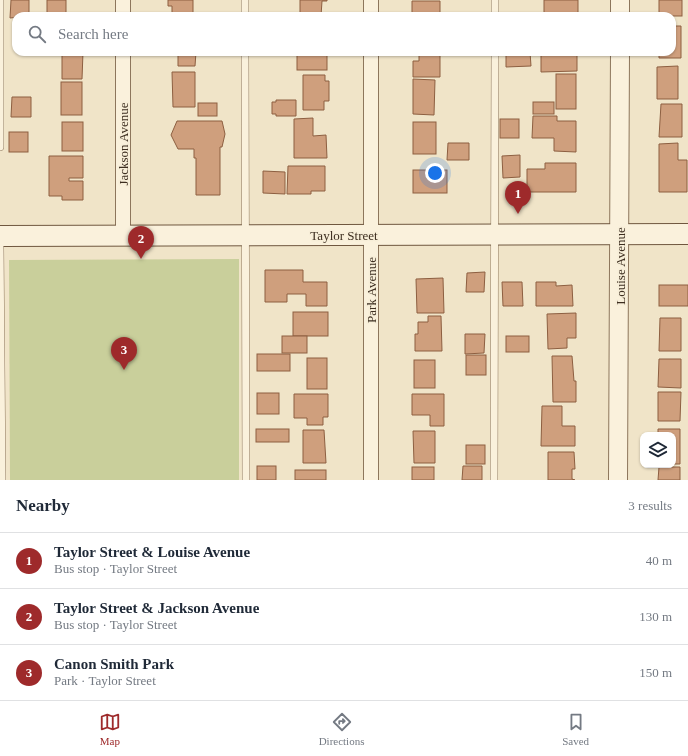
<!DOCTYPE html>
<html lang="en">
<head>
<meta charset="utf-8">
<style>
  body { margin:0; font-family:"Times New Roman",serif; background:#f2f2f3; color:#1f2937 }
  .controls { position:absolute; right:12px; bottom:12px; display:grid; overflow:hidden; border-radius:8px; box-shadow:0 1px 3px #0004 }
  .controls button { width:36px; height:36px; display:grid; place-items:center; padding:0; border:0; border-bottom:1px solid #e0e1e3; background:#fff; color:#1f2937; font:20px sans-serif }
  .you { position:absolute; left:435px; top:173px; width:14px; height:14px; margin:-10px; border:3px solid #fff; border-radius:50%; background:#1a73e8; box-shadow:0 0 0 6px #1a73e833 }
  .badge { display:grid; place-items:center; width:26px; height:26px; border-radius:50%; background:#9e2a2b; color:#fff; font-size:13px; font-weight:700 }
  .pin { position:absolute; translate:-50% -33px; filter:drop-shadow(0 1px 2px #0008) }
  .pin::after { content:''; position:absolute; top:21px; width:14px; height:12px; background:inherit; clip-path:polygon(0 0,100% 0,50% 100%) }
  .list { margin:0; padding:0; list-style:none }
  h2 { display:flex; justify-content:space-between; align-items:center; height:52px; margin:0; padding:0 16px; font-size:17px }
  h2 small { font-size:13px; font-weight:400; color:#747a83 }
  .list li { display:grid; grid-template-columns:26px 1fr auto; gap:12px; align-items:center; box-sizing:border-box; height:56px; padding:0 16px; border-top:1px solid #e0e1e3 }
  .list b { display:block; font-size:15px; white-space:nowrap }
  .list p { margin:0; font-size:13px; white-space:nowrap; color:#747a83 }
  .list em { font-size:13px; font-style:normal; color:#747a83 }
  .icon { flex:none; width:22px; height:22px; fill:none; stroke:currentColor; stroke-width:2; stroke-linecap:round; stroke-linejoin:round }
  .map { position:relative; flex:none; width:688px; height:480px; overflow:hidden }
  .search { position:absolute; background:#fff; box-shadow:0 1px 3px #0004; left:12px; right:12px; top:12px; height:44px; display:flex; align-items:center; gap:10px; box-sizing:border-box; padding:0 14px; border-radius:12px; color:#747a83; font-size:15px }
  .sheet { height:220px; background:#fff }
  nav { display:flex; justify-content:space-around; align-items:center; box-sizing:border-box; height:56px; border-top:1px solid #e0e1e3; background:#fff; font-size:11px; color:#747a83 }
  nav a { display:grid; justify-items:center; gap:2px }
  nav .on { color:#9e2a2b }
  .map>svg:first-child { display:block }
</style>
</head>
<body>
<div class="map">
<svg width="688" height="480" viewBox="0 0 688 480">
  <rect width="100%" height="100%" fill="#f0e4c8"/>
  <!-- green -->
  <path fill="#c9cf9b" d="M239,259v221h-229l-1,-220z"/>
  <!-- building -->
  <g fill="#cf9f7d" stroke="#8d5f41">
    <path d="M11,0h18v16l-19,2z"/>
    <path d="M47,0h19v13h14v3h-33z"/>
    <path d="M168,0h25v16h-21v-10h-4z"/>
    <path d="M300,0h27v1h-5l-1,15h-21z"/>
    <rect x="544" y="0" width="34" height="16"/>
    <rect x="659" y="0" width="23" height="16"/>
    <path d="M412,1h28v15l-28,-2z"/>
    <path d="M672,26h9v32h-22v-6h13z"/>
    <path d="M62,52h21l-1,27h-20z"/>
    <path d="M168,52h28l-1,14h-17v-11h-10z"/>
    <rect x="297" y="52" width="30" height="18"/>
    <path d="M419,52h21v25h-27v-16h6z"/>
    <path d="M506,52h24l1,14 -25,1z"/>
    <path d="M541,52h36v19l-36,1z"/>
    <path d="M678,66v33h-21v-32z"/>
    <path d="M172,72h23v35h-22z"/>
    <rect x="556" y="74" width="20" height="35"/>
    <path d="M303,75h22v6h4v20h-5v9h-21z"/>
    <path d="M413,79l22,1 -1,35 -21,-1z"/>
    <rect x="61" y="82" width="21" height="33"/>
    <path d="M12,97h19v20h-20z"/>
    <path d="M276,100h20v16h-20v-2h-4v-12h4z"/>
    <rect x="533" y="102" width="21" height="12"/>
    <rect x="198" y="103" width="19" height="13"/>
    <path d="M661,104h21v33h-23z"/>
    <path d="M533,116h24v5h19v31l-22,-1v-13h-22z"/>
    <path d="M313,118v18l13,-1 1,23h-33v-39z"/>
    <rect x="500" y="119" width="19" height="19"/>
    <path d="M177,121h45l3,13 -3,13h-2v48h-24v-37h-2v-9h-16l-7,-14z"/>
    <rect x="62" y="122" width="21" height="29"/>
    <rect x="413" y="122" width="23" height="32"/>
    <rect x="9" y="132" width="19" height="20"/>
    <path d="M448,143h21v17h-22z"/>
    <path d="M678,143v17h9v32h-28v-48z"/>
    <path d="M520,155v22l-17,1 -1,-22z"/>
    <path d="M49,156h34v22h-14v3h14v19h-21v-4h-13z"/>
    <path d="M545,163h31v29h-49v-23h18z"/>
    <path d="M288,166h37v25h-14v3h-24z"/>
    <rect x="413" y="170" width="34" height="23"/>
    <path d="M263,171l22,1v22l-22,-1z"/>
    <path d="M265,270h38v12h24v24h-21v-12h-19v8h-22z"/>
    <path d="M485,272l-1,20h-18l1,-19z"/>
    <path d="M443,278l1,35h-27l-1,-34z"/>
    <path d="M502,282h20l1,24h-20z"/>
    <path d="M536,282h20v4l16,-1 1,21h-37z"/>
    <rect x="659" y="285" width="29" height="21"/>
    <rect x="293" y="312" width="35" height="24"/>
    <path d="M576,313v25h-9v10l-19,1 -1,-35z"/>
    <path d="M428,316h13l1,35h-27v-17h3v-12h10z"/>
    <path d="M660,318h21v33h-22z"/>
    <path d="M465,334h20l-1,19 -19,1z"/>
    <rect x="282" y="336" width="25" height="17"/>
    <rect x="506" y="336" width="23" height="16"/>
    <rect x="257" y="354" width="33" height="17"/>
    <rect x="466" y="355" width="20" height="20"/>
    <path d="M552,356h20l2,25h2v21h-23z"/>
    <rect x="307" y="358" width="20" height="31"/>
    <path d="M659,359h22v29l-23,-1z"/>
    <rect x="414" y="360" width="21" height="28"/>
    <path d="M658,392h23l-1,29h-22z"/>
    <rect x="257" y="393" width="22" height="21"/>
    <path d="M294,394h34v23h-5v8h-16v-7h-13z"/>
    <path d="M412,394h32v32h-14v-11h-18z"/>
    <path d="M542,406h20v20h13v20h-34z"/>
    <rect x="256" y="429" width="33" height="13"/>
    <path d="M658,429h22v35h-7v-29h-15z"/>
    <path d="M303,430h21l2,33h-23z"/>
    <path d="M413,431h22v32h-21z"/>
    <rect x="466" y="445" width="19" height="19"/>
    <path d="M548,452h26l1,17h-3v10l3,1h-27z"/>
    <rect x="257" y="466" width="19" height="14"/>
    <path d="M463,466h19v14h-20z"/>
    <rect x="412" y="467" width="22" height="13"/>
    <path d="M659,467h21v13h-22z"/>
    <rect x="295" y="470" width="31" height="10"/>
  </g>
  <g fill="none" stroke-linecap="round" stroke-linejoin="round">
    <defs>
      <g id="service">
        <path d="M245,0v16"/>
        <path d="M495,0v16"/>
        <path d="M245,52l1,428"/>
        <path d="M0,147v-147"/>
        <path d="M0,247l2,233"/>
        <path d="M494,480l1,-428"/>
      </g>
      <g id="minor">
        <path d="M123,16v-16"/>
        <path d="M371,16v-16"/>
        <path d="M123,236v-184"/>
        <path d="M371,480v-428"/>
      </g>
      <g id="tertiary">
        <path d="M620,16v-16"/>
        <path d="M618,480l2,-428"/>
      </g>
      <path id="secondary" d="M0,236l688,-2"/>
    </defs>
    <!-- service casing -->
    <use href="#service" stroke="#8d765c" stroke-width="8"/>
    <!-- minor casing -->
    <use href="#minor" stroke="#8d765c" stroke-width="16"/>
    <!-- tertiary casing -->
    <use href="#tertiary" stroke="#8d765c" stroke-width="20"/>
    <!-- secondary casing -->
    <use href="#secondary" stroke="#6f573f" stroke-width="22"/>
    <!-- service -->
    <use href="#service" stroke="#faf1dc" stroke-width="7"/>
    <!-- minor -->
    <use href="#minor" stroke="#faf1dc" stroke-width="14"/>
    <!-- tertiary -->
    <use href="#tertiary" stroke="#faf1dc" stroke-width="18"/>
    <!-- secondary -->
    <use href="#secondary" stroke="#faf1dc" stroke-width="20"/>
  </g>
  <g text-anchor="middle" stroke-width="3" stroke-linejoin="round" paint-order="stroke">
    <!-- street labels -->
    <g font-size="13" fill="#3d2e20" stroke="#f7eed8">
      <text transform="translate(123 144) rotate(-90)" y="5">Jackson Avenue</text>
      <text x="344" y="240">Taylor Street</text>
      <text transform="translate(620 266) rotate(-90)" y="5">Louise Avenue</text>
      <text transform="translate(371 290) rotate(-90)" y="5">Park Avenue</text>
    </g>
  </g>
</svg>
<div class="controls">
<button><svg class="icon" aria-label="layers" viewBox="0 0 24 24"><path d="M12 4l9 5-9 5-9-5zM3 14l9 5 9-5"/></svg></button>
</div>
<div class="you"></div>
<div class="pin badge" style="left:518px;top:214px">1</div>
<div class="pin badge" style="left:141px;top:259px">2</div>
<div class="pin badge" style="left:124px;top:370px">3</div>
<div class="search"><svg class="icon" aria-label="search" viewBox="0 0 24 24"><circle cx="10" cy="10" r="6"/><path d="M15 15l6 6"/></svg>Search here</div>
</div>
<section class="sheet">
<h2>Nearby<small>3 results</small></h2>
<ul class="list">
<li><span class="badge">1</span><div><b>Taylor Street &amp; Louise Avenue</b><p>Bus stop · Taylor Street</p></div><em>40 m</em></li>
<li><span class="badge">2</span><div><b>Taylor Street &amp; Jackson Avenue</b><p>Bus stop · Taylor Street</p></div><em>130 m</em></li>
<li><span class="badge">3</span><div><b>Canon Smith Park</b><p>Park · Taylor Street</p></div><em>150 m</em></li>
</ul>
</section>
<nav>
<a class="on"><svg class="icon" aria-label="map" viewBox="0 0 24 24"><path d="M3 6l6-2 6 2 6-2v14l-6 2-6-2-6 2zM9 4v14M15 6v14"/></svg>Map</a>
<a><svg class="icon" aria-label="directions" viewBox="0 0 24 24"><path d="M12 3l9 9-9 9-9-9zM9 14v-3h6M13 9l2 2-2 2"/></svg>Directions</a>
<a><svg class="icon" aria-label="saved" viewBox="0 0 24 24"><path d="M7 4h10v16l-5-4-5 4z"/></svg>Saved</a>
</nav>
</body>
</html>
